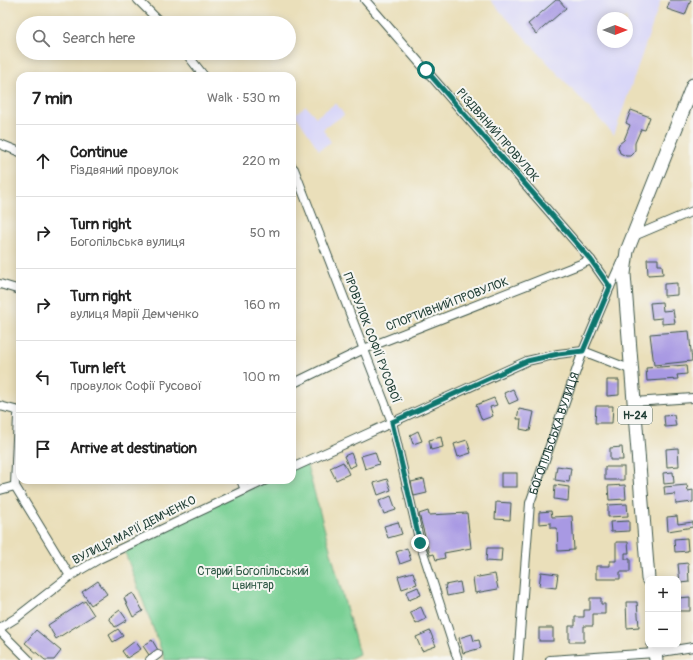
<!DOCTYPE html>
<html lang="en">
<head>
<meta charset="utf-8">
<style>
  body { margin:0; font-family:Pangolin,sans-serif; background:#f6f6f6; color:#222 }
  .controls { position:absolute; right:12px; bottom:12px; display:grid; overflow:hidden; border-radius:8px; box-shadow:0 2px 10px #0003 }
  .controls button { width:36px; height:36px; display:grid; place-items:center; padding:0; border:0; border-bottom:1px solid #e0e0e0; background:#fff; color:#222; font:20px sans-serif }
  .compass { position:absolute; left:597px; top:12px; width:36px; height:36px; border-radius:50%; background:#fff; box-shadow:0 2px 10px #0003; rotate:90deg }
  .stop { position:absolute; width:12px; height:12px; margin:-9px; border:3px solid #0f766e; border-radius:50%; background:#fff }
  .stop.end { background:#0f766e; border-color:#fff; box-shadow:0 1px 4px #0008 }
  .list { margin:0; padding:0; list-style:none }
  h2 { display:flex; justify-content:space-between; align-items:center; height:52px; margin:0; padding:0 16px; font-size:17px }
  h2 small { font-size:13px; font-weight:400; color:#767676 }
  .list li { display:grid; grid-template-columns:26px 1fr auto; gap:12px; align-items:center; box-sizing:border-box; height:72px; padding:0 16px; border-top:1px solid #e0e0e0 }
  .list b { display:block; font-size:15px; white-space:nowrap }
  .list p { margin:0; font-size:13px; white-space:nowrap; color:#767676 }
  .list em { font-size:13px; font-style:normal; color:#767676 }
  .icon { flex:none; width:22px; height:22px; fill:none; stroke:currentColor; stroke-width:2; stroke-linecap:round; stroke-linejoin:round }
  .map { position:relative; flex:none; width:693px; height:660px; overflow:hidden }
  .search { position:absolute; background:#fff; box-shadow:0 2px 10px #0003; left:16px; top:16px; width:280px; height:44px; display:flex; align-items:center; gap:10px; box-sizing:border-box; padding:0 14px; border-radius:22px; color:#767676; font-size:15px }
  .panel { position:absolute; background:#fff; box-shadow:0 2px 10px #0003; left:16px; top:72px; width:280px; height:412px; border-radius:12px }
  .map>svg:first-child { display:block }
</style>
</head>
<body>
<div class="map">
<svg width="693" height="660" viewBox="0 0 693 660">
  <rect width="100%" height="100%" fill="#f6f6f2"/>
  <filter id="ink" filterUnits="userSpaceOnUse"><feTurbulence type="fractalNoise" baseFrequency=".025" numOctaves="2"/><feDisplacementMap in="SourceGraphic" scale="8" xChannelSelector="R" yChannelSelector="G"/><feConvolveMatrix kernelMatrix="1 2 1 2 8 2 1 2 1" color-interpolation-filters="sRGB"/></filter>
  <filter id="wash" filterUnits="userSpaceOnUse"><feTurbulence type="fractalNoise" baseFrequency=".012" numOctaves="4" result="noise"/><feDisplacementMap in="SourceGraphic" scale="16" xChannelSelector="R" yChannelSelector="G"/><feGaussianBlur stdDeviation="0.9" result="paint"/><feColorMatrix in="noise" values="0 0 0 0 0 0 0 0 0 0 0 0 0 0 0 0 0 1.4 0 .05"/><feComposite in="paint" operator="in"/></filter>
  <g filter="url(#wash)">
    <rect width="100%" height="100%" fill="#eadfba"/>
    <!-- built -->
    <g fill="#d9d7f8" fill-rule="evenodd">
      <path d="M490,0h171l-47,135zM603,18h24v24h-24z"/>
      <path d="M336,103l8,12 -21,14 8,13 -12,8 -24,-36 11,-8 10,11z"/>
    </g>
    <!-- green -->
    <path fill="#79d094" stroke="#4c8664" d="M306,462l53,192 -12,6h-182l-42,-113 144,-67h25v-12z"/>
    <g id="blocks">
      <!-- building -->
      <g fill="#a899e3">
        <path d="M556,0h3l7,8 -30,26 -8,-10z"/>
        <path d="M670,0h21l-6,15 -18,-6z"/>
        <path d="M631,110l19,7 -5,13 -4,-1 -6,14v7l-2,3 -3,3h-4l-6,-3 -2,-6 1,-3 5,-4 6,-15 -4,-2z"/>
        <path d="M647,259h11v6h4l1,9 -15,1z"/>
        <path d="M677,283v12l-13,1v-12z"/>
        <path d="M662,302l1,9 10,-1 2,13 -13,1v-6l-10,1 -2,-16z"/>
        <path d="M689,331l3,30 -38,4 -4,-31z"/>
        <path d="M686,365l1,9 -10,1 1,4 -31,2 -1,-13z"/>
        <path d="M607,380h12v15l-12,1z"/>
        <path d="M513,389l5,11 -9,4 -5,-11z"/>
        <path d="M494,398l3,7 -7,2 3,9 -11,4 -6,-15z"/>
        <path d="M596,406h17l-1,17h-17z"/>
        <path d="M519,409l15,3 -4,19 -10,-2 1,-10h-4z"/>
        <path d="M674,415l2,11 -11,1 -1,-11z"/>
        <path d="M418,431l4,10 -9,3 -3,-9z"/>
        <path d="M441,437l2,10 -12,3 -2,-10z"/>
        <path d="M467,440l4,13 -13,4 -4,-13z"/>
        <path d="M622,447l1,13h-13v-12z"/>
        <path d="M678,448l1,18 -12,1 -1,-18z"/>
        <path d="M375,452l4,12 -14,5 -4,-13z"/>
        <path d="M351,453l5,12 -7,3 -5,-12z"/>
        <path d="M343,462l6,12 -13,6 -6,-12z"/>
        <path d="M557,466l14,2 -2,14 -14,-2z"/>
        <rect x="605" y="467" width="19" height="13"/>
        <path d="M673,472l1,11 -10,1 -1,-11z"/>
        <rect x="501" y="473" width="16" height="14"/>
        <path d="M387,479l4,11 -13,5 -4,-12z"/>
        <path d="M424,479l3,14 -13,3 -3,-14z"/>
        <path d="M555,485l14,2 -1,14 -14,-2z"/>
        <path d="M625,485l1,14 -17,1 -1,-14z"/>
        <path d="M687,485l1,6 5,-1v12l-17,2 -1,-10 -10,1 -1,-8z"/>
        <path d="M391,496l5,14 -12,4 -5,-13z"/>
        <path d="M496,502l15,1 -1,17 -15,-1z"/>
        <path d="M627,504l1,12 -20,1v-12z"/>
        <path d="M428,511l1,4 38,-2 4,35 -27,5 1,5 -9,2 -2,-6 -4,1 -11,-41z"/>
        <path d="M551,511l1,6 20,-1 2,34 -16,1 -1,-23h-6v-5l-12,1v-12z"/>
        <path d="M677,516l1,8 15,-2v5l-25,4 -1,-14z"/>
        <path d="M629,521v10l-18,1 -1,-10z"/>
        <path d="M398,522l4,12 -14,4 -4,-12z"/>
        <path d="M687,538l1,13 -13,1 -1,-13z"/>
        <path d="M616,542h12l1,11h-4v6h5v13h-10v7h-24v-13h14v-5h6z"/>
        <path d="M407,548l4,12 -11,4 -4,-12z"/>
        <path d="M487,548h15l-1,14 -15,-1z"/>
        <path d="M688,563l1,19 -9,1 -2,-19z"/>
        <path d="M413,572l4,12 -15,5 -4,-13z"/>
        <path d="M541,572l17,2 -2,14 -17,-2z"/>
        <path d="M495,574l3,15 -23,4 -2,-15z"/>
        <path d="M98,581l9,13 -16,11 -9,-13z"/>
        <path d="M460,582l2,11 -15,3 -2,-11z"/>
        <path d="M418,587l3,8 -12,5 -3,-8z"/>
        <path d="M133,593l10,18 -10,6 -9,-19z"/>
        <path d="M690,597v14h-12v-13z"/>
        <path d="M590,598h11v6h4v10h-12v12h-9v16h-15v-16h6v-9h9v-7h6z"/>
        <path d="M85,601l9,14 -38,24 -8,-14z"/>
        <path d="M626,602h11l2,25 -12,1z"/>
        <path d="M421,607l5,12 -10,5 -6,-12z"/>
        <path d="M120,610l7,10 -12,7 -6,-9z"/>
        <rect x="539" y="628" width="14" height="13"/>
        <path d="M118,629l5,7 -10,6 -4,-7z"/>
        <path d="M36,630l25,21 -7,9h-9l-20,-17z"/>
        <path d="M430,631l6,15 -14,5 -6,-14z"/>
        <path d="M472,634l2,7 5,-1 2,8 -18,5 -4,-15z"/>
        <path d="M152,640l6,10 -9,5 -6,-9z"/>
        <path d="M135,641l6,8 -14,9 -5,-7z"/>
      </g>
    </g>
  </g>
  <g filter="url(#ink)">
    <use href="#blocks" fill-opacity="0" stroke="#3d5548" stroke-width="1"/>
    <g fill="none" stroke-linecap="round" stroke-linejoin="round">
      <defs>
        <g id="street">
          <path d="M138,0l23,23"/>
          <path d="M365,0l226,260 19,27"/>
          <path d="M186,53l18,23"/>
          <path d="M0,144l20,8"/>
          <path d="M292,167l2,2 98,253 28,121 38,117"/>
          <path d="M634,236l59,-25"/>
          <path d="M0,284l20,6"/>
          <path d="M292,384l72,-35 227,-89"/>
          <path d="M634,402l59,-4"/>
          <path d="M0,406l19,5"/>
          <path d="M20,410l-2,6 -3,70 55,90"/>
          <path d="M292,468l235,-107 31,-7 25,-3 49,19"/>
          <path d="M241,480l4,10"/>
          <path d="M0,490l15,-4"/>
          <path d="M0,628l16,-10 54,-42 29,-17 167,-79"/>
          <path d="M0,631l29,29"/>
          <path d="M150,660l8,-6"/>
          <path id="s1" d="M518,660l12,-157 53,-152 27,-64 12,-27"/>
          <path d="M550,660l105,-7 38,-6"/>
        </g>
        <g id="primary">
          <path d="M648,579l-24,-305 3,-23 66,-166"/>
          <path d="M654,645l2,15"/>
        </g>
      </defs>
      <!-- street casing -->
      <use href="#street" stroke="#3d5548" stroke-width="10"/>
      <!-- primary casing -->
      <use href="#primary" stroke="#3d5548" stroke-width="15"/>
      <!-- street -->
      <use href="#street" stroke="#fff" stroke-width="8"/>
      <!-- primary -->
      <use href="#primary" stroke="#fff" stroke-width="13"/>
    </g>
  </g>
  <g fill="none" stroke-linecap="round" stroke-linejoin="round" filter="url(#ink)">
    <!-- route -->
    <path stroke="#0f766e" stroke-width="5" d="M420,543l-28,-121 135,-61 31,-7 25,-3 27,-64 -19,-27 -165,-190"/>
  </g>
  <g text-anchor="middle" stroke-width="4" stroke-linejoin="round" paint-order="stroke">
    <!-- shield labels -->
    <rect fill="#f6f6f2" stroke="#60746d" stroke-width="1" x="618" y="406" width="34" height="18" rx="3"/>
    <g font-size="11" font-weight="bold" fill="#1f3d34">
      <text x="635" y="419">Н-24</text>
    </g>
    <!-- street labels -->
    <g font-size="12" fill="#1f3d34" stroke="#f6f6f2">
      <text transform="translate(498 135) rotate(49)" y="4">РІЗДВЯНИЙ ПРОВУЛОК</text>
      <text transform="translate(447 304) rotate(-21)" y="4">СПОРТИВНИЙ ПРОВУЛОК</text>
      <text transform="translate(372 338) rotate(69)" y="4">ПРОВУЛОК СОФІЇ РУСОВОЇ</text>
      <text dy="4" stroke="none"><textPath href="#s1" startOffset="231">БОГОПІЛЬСЬКА ВУЛИЦЯ</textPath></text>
      <text transform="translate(134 530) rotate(-27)" y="4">ВУЛИЦЯ МАРІЇ ДЕМЧЕНКО</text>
    </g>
    <!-- park labels -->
    <g font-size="12" fill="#315a47" stroke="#f6f6f2">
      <text x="253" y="575">Старий Богопільський<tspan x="253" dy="14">цвинтар</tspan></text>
    </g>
  </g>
</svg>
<div class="controls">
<button>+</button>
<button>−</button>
</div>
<svg class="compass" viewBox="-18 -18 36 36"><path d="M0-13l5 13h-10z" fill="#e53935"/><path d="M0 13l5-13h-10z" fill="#767676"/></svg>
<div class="stop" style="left:426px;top:70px"></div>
<div class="stop end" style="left:420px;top:543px"></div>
<div class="search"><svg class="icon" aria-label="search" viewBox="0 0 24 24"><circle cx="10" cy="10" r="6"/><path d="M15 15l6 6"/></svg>Search here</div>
<section class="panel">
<h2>7 min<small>Walk · 530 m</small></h2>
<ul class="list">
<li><svg class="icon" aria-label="ahead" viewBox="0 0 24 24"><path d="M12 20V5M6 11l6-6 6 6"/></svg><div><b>Continue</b><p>Різдвяний провулок</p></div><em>220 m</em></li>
<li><svg class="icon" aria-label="right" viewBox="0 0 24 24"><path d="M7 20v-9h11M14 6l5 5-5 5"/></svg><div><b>Turn right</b><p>Богопільська вулиця</p></div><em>50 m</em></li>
<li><svg class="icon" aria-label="right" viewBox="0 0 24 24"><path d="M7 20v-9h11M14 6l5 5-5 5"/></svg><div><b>Turn right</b><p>вулиця Марії Демченко</p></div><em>160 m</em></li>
<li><svg class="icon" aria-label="left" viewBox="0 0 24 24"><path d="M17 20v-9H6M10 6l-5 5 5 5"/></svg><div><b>Turn left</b><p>провулок Софії Русової</p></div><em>100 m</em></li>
<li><svg class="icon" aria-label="arrive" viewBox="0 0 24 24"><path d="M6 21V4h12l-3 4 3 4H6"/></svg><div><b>Arrive at destination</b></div></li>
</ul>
</section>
</div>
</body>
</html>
